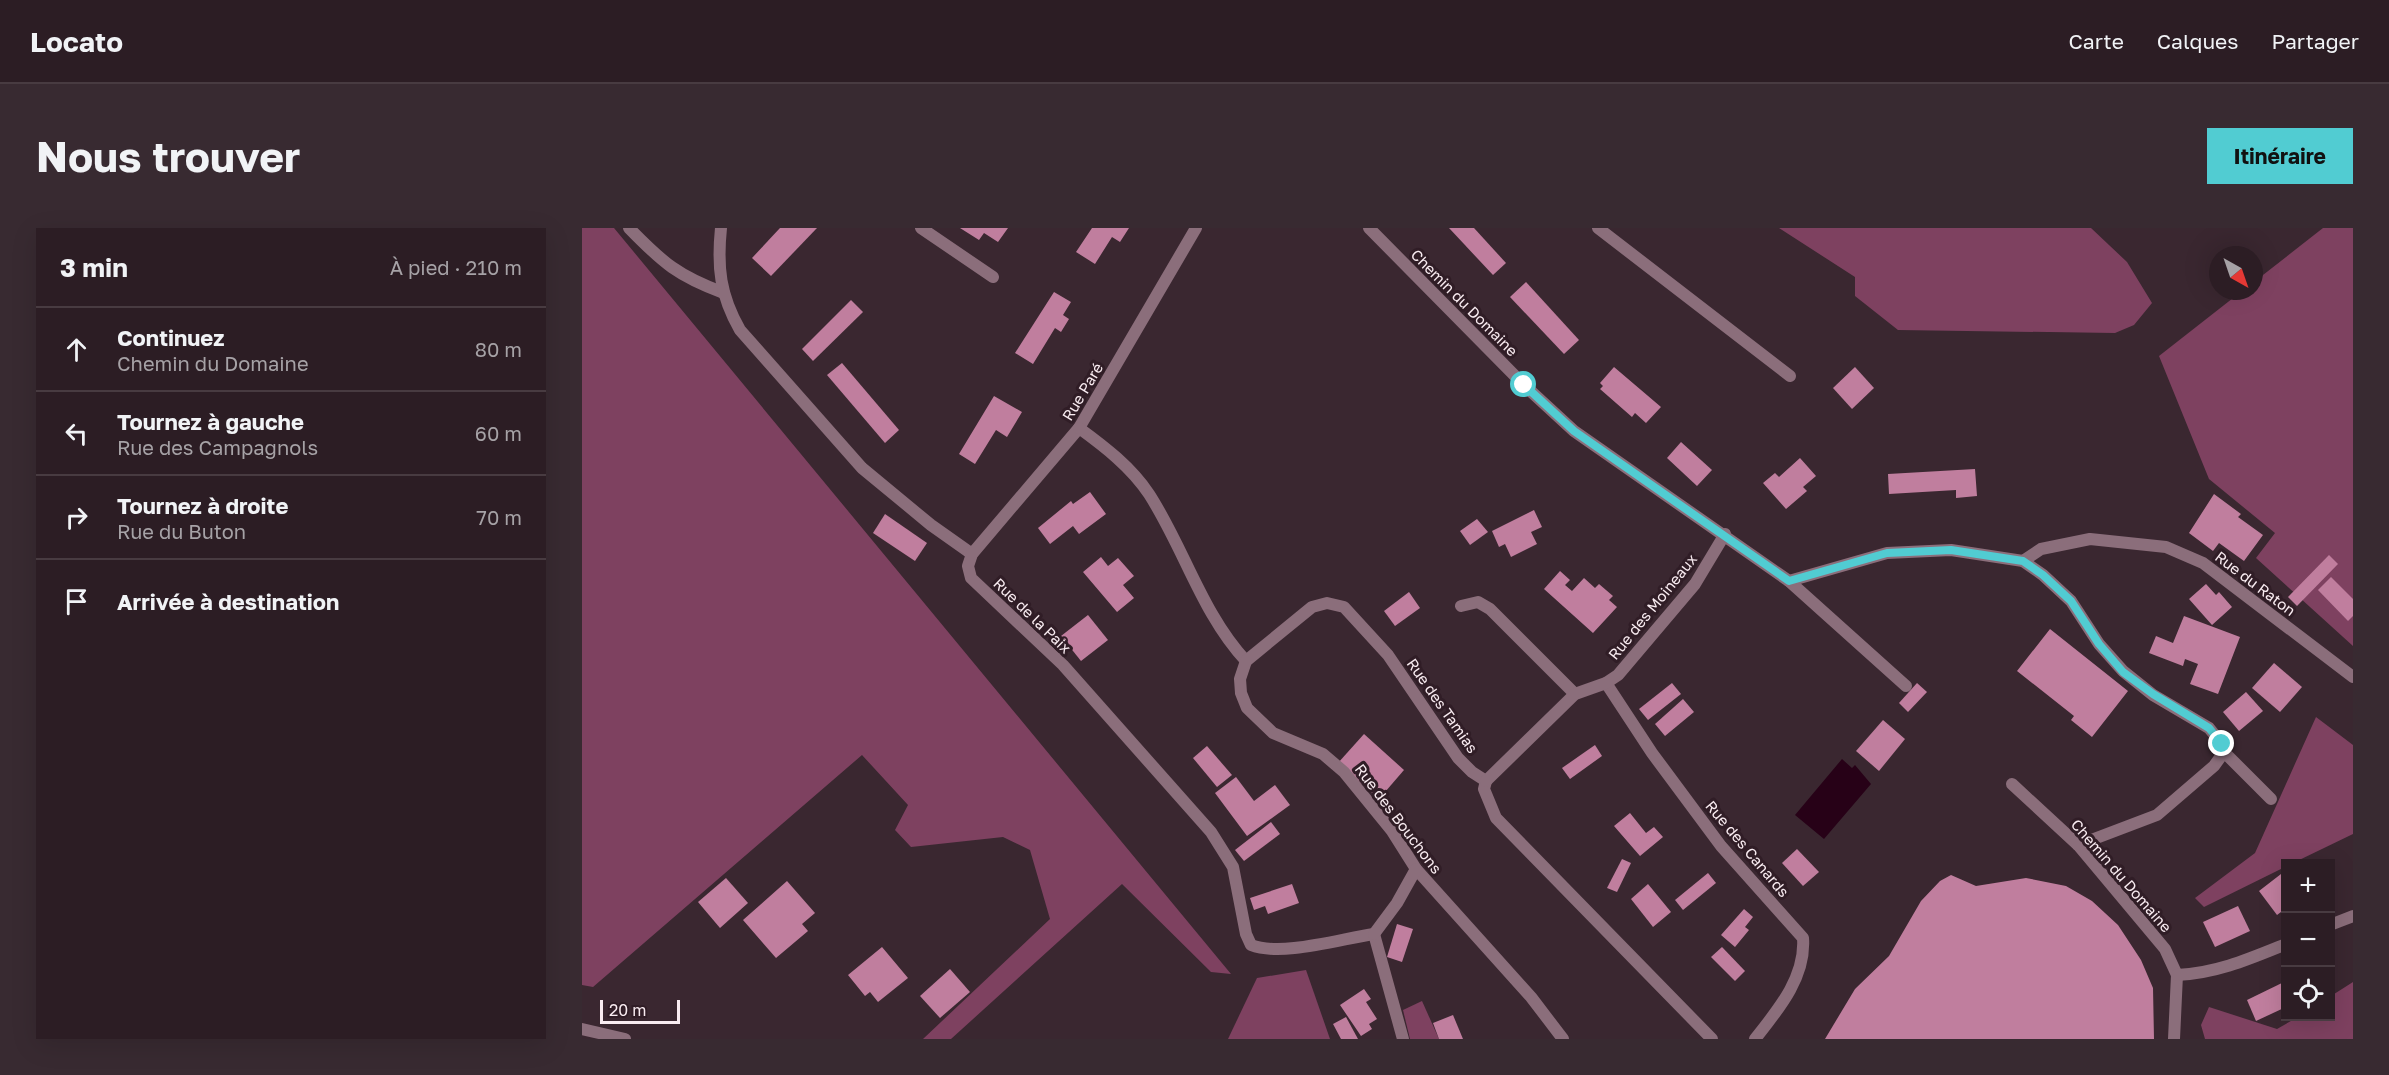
<!DOCTYPE html>
<html lang="fr">
<head>
<meta charset="utf-8">
<style>
  body { margin:0; font-family:"Golos Text",sans-serif; background:#382a31; color:#f1f3f6 }
  .controls { position:absolute; right:18px; bottom:18px; display:grid; overflow:hidden; border-radius:0px; box-shadow:0 6px 24px #0002 }
  .controls button { width:54px; height:54px; display:grid; place-items:center; padding:0; border:0; border-bottom:2px solid #483b41; background:#2c1d24; color:#f1f3f6; font:30px sans-serif }
  .compass { position:absolute; left:1627px; top:18px; width:54px; height:54px; border-radius:50%; background:#2c1d24; box-shadow:0 6px 24px #0002; rotate:140deg }
  .scale { position:absolute; left:18px; bottom:15px; width:80px; box-sizing:border-box; padding-left:6px; border:3px solid #f9ecf1; border-top:0; font-size:16px; line-height:21px; white-space:nowrap; color:#f9ecf1; -webkit-text-stroke:4px #301d26; paint-order:stroke }
  .stop { position:absolute; width:18px; height:18px; margin:-14px; border:4px solid #51ccd2; border-radius:50%; background:#fff }
  .stop.end { background:#51ccd2; border-color:#fff; box-shadow:0 2px 6px #0008 }
  .list { margin:0; padding:0; list-style:none }
  h2 { display:flex; justify-content:space-between; align-items:center; height:78px; margin:0; padding:0 24px; font-size:26px }
  h2 small { font-size:20px; font-weight:400; color:#a6a2a6 }
  .list li { display:grid; grid-template-columns:39px 1fr auto; gap:18px; align-items:center; box-sizing:border-box; height:84px; padding:0 24px; border-top:2px solid #483b41 }
  .list b { display:block; font-size:22px; white-space:nowrap }
  .list p { margin:0; font-size:20px; white-space:nowrap; color:#a6a2a6 }
  .list em { font-size:20px; font-style:normal; color:#a6a2a6 }
  .icon { flex:none; width:33px; height:33px; fill:none; stroke:currentColor; stroke-width:2; stroke-linecap:round; stroke-linejoin:round }
  .map { position:relative; flex:none; width:1771px; height:811px; overflow:hidden; border-radius:0px }
  header { display:flex; align-items:center; gap:36px; box-sizing:border-box; height:84px; padding:0 30px; background:#2c1d24; border-bottom:2px solid #483b41 }
  header strong { font-size:28px }
  nav { display:flex; gap:33px; margin-inline-start:auto; font-size:21px }
  .intro { display:flex; align-items:center; justify-content:space-between; box-sizing:border-box; height:144px; padding:0 36px }
  h1 { margin:0; font-size:42px }
  .button { padding:15px 27px; border-radius:0px; background:#51ccd2; color:#111; font-size:21px; font-weight:700 }
  main { display:flex; gap:36px; padding:0 36px }
  aside { flex:1; background:#2c1d24; border-radius:0px; box-shadow:0 6px 24px #0002 }
  .map>svg:first-child { display:block }
</style>
</head>
<body>
<header>
<strong>Locato</strong>
<nav><a>Carte</a><a>Calques</a><a>Partager</a></nav>
</header>
<div class="intro"><h1>Nous trouver</h1><a class="button">Itinéraire</a></div>
<main>
<aside>
<h2>3 min<small>À pied · 210 m</small></h2>
<ul class="list">
<li><svg class="icon" aria-label="ahead" viewBox="0 0 24 24"><path d="M12 20V5M6 11l6-6 6 6"/></svg><div><b>Continuez</b><p>Chemin du Domaine</p></div><em>80 m</em></li>
<li><svg class="icon" aria-label="left" viewBox="0 0 24 24"><path d="M17 20v-9H6M10 6l-5 5 5 5"/></svg><div><b>Tournez à gauche</b><p>Rue des Campagnols</p></div><em>60 m</em></li>
<li><svg class="icon" aria-label="right" viewBox="0 0 24 24"><path d="M7 20v-9h11M14 6l5 5-5 5"/></svg><div><b>Tournez à droite</b><p>Rue du Buton</p></div><em>70 m</em></li>
<li><svg class="icon" aria-label="arrive" viewBox="0 0 24 24"><path d="M6 21V4h12l-3 4 3 4H6"/></svg><div><b>Arrivée à destination</b></div></li>
</ul>
</aside>
<div class="map">
<svg width="1771" height="811" viewBox="0 0 1771 811">
  <rect width="100%" height="100%" fill="#3a2730"/>
  <!-- forest -->
  <g fill="#7e4160">
    <path d="M0,0h32l617,746 -20,-2 -89,-88 -171,155h-28l127,-120 -20,-69 -27,-13 -92,10 -16,-17 13,-25 -46,-50 -269,232 -11,-2z"/>
    <path d="M1197,0h312l36,34 25,41 -18,22 -19,8 -217,-3 -43,-34v-19z"/>
    <path d="M1741,0h30v418l-97,-88 19,-25 -66,-54 -50,-123 83,-65h12v-9z"/>
    <path d="M1734,489l37,28v89l-60,29 -7,1 -1,3 -81,40 -9,-9 60,-45z"/>
    <path d="M724,742l24,69h-102l29,-61z"/>
    <path d="M1771,754v57h-148l-4,-14 8,-18 68,22 21,-12 32,-1 1,-20z"/>
    <path d="M840,773l17,38h-29l-7,-29z"/>
  </g>
  <!-- water -->
  <path fill="#270117" d="M1260,531l10,9 3,-3 16,19 -47,55 -29,-24z"/>
  <!-- building -->
  <g fill="#c07e9e">
    <path d="M198,0h37l-46,48 -19,-18z"/>
    <path d="M378,0h48l-10,14 -14,-9 -5,7z"/>
    <path d="M510,0h37l-9,14 -8,-5 -17,27 -19,-12z"/>
    <path d="M867,0h25l32,35 -13,12z"/>
    <path d="M944,54l53,58 -15,14 -54,-57z"/>
    <path d="M472,64l17,10 -8,13 6,4 -8,13 -6,-4 -22,36 -18,-11z"/>
    <path d="M269,72l12,12 -50,49 -11,-12z"/>
    <path d="M260,135l57,67 -14,13 -58,-68z"/>
    <path d="M1032,139l47,40 -15,16 -11,-10 -3,4 -32,-28 3,-3 -3,-3z"/>
    <path d="M1273,139l19,21 -22,21 -19,-21z"/>
    <path d="M412,168l28,16 -15,25 -11,-7 -21,34 -16,-10z"/>
    <path d="M1099,214l31,28 -15,16 -30,-28z"/>
    <path d="M1218,230l16,18 -13,11 4,4 -21,18 -23,-26 12,-10 4,4z"/>
    <path d="M1393,241l2,27 -21,2v-8l-67,4 -1,-20z"/>
    <path d="M508,264l16,22 -27,20 -6,-8 -23,18 -12,-16 33,-27 2,3z"/>
    <path d="M1632,266l27,20 -3,3 25,18 -19,26 -25,-18 -6,8 -24,-18z"/>
    <path d="M952,282l8,17 -11,5 6,12 -26,13 -6,-13 -6,3 -7,-16z"/>
    <path d="M303,286l42,29 -12,18 -42,-28z"/>
    <path d="M895,291l11,13 -18,13 -10,-14z"/>
    <path d="M1747,327l9,9 -41,42 -9,-9z"/>
    <path d="M519,329l7,9 10,-8 16,18 -11,9 11,13 -17,14 -34,-40z"/>
    <path d="M978,343l10,9 -5,5 7,6 12,-13 11,10 4,-4 14,12 -4,4 8,7 -24,26 -49,-44z"/>
    <path d="M1749,349l22,22v17l-5,5 -30,-31z"/>
    <path d="M1624,356l10,11 3,-3 13,15 -20,18 -23,-26z"/>
    <path d="M827,364l11,16 -25,18 -11,-15z"/>
    <path d="M506,387l20,25 -27,21 -20,-25z"/>
    <path d="M1602,388l56,21 -22,57 -28,-10 8,-20 -13,-5 -2,7 -34,-13 7,-17 17,7z"/>
    <path d="M1468,401l78,62 -36,46 -21,-17 3,-4 -57,-45z"/>
    <path d="M1692,435l28,24 -22,25 -28,-24z"/>
    <path d="M1090,455l9,11 -33,26 -9,-11z"/>
    <path d="M1335,455l10,9 -19,20 -9,-9z"/>
    <path d="M1664,464l17,19 -24,20 -16,-19z"/>
    <path d="M1101,471l11,13 -29,24 -10,-12z"/>
    <path d="M1301,492l22,19 -26,32 -23,-20z"/>
    <path d="M782,506l40,36 -25,29 -41,-36z"/>
    <path d="M1013,517l7,11 -32,23 -8,-11z"/>
    <path d="M625,518l25,29 -15,12 -24,-29z"/>
    <path d="M654,549l18,24 21,-16 15,20 -43,31 -32,-43z"/>
    <path d="M1048,585l16,20 8,-6 9,10 -23,19 -26,-30z"/>
    <path d="M689,594l9,12 -36,27 -9,-11z"/>
    <path d="M1215,621l22,23 -16,14 -21,-23z"/>
    <path d="M1040,631l9,4 -14,29 -10,-4z"/>
    <path d="M1126,645l8,10 -33,27 -8,-10z"/>
    <path d="M1699,646l5,6v38l-5,-6 -4,3 -18,-24z"/>
    <path d="M1369,647l25,11 50,-8 40,8 26,15 26,24 23,35 12,28 1,51h-329l30,-50 34,-33 32,-55 19,-20z"/>
    <path d="M144,650l22,25 -28,25 -22,-26z"/>
    <path d="M205,653l28,32 -13,11 6,7 -32,27 -33,-38z"/>
    <path d="M710,656l7,19 -31,11 -3,-8 -11,4 -4,-12z"/>
    <path d="M1066,656l23,28 -18,15 -22,-28z"/>
    <path d="M1656,678l12,25 -35,16 -12,-25z"/>
    <path d="M1162,681l9,8 -8,10 4,3 -14,17 -14,-12z"/>
    <path d="M815,696l16,5 -11,33 -15,-5z"/>
    <path d="M300,719l26,31 -30,24 -8,-10 -5,4 -17,-21z"/>
    <path d="M1140,719l23,24 -10,10 -24,-24z"/>
    <path d="M368,741l20,23 -30,26 -20,-22z"/>
    <path d="M1704,753v26l-30,14 -9,-21z"/>
    <path d="M782,761l7,10 -5,3 11,17 -8,5 3,5 -11,7 -21,-31z"/>
    <path d="M871,787l10,24h-24l-6,-16z"/>
    <path d="M764,789l12,22h-17l-8,-15z"/>
  </g>
  <g fill="none" stroke-linecap="round" stroke-linejoin="round">
    <!-- lane -->
    <path stroke="#8b6e7b" stroke-width="12" d="M1016,0l192,148"/>
    <!-- street -->
    <g stroke="#8b6e7b" stroke-width="12">
      <path d="M47,0c34,35 49,48 95,65"/>
      <path d="M139,0c-4,39 -1,67 19,102l122,138 69,57 41,29"/>
      <path d="M339,0l72,49"/>
      <path d="M614,0l-117,200 -107,126 -4,12 3,12 92,87 148,167 22,35 13,67 5,11c30,12 89,-6 123,-11"/>
      <path d="M787,0l155,157 50,46 215,150 117,105"/>
      <path d="M497,200c26,19 52,39 70,66 35,54 53,120 97,167"/>
      <path d="M1441,333l18,-12 49,-10 76,8 37,16 150,114"/>
      <path d="M1207,353l98,-28 64,-3 72,11 20,14 28,26 28,43 24,27 30,24 56,33 13,16 2,8 -10,14 -57,49 -79,30"/>
      <path d="M879,378l17,-4 12,7 85,85"/>
      <path d="M1024,455l46,70 69,93 82,92c3,39 -25,72 -48,101"/>
      <path d="M1642,524l47,47"/>
      <path d="M904,553l-14,-9 -14,-14 -70,-103 -44,-48 -17,-4 -15,4 -66,54 -6,18 1,14 6,15 26,25 50,21 21,18 48,59 24,38 115,128 32,42"/>
      <path d="M904,553l-2,8 12,29 216,221"/>
      <path d="M904,553l89,-87 31,-11 12,-8 77,-91 30,-50"/>
      <path d="M1430,556l66,61 87,104 12,26 -3,64"/>
      <path d="M1748,697l23,-9"/>
      <path d="M792,706l29,105"/>
      <path d="M792,706l23,-31 19,-34"/>
      <path d="M1595,747c40,-2 72,-16 109,-31"/>
      <path d="M0,801l43,10"/>
    </g>
  </g>
  <g fill="none" stroke-linecap="round" stroke-linejoin="round">
    <!-- route -->
    <path stroke="#51ccd2" stroke-width="8" d="M942,157l50,46 215,150 98,-28 64,-3 72,11 20,14 28,26 28,43 24,28 30,22 56,34 13,16"/>
  </g>
  <g text-anchor="middle" stroke-width="6" stroke-linejoin="round" paint-order="stroke">
    <!-- street labels -->
    <g font-size="15" fill="#f9ecf1" stroke="#301d26">
      <text transform="translate(882 75) rotate(45)" y="5">Chemin du Domaine</text>
      <text transform="translate(501 164) rotate(-59)" y="5">Rue Paré</text>
      <text transform="translate(1673 356) rotate(37)" y="5">Rue du Raton</text>
      <text transform="translate(1071 379) rotate(-51)" y="5">Rue des Moineaux</text>
      <text transform="translate(450 388) rotate(44)" y="5">Rue de la Paix</text>
      <text transform="translate(860 478) rotate(55)" y="5">Rue des Tamias</text>
      <text transform="translate(816 591) rotate(53)" y="5">Rue des Bouchons</text>
      <text transform="translate(1165 621) rotate(50)" y="5">Rue des Canards</text>
      <text transform="translate(1539 648) rotate(49)" y="5">Chemin du Domaine</text>
    </g>
  </g>
</svg>
<div class="controls">
<button>+</button>
<button>−</button>
<button><svg class="icon" aria-label="locate" viewBox="0 0 24 24"><circle cx="12" cy="12" r="6"/><path d="M12 2v4M12 18v4M2 12h4M18 12h4"/></svg></button>
</div>
<svg class="compass" viewBox="-18 -18 36 36"><path d="M0-13l5 13h-10z" fill="#e53935"/><path d="M0 13l5-13h-10z" fill="#a6a2a6"/></svg>
<div class="scale">20 m</div>
<div class="stop" style="left:942px;top:157px"></div>
<div class="stop end" style="left:1640px;top:516px"></div>
</div>
</main>
</body>
</html>
